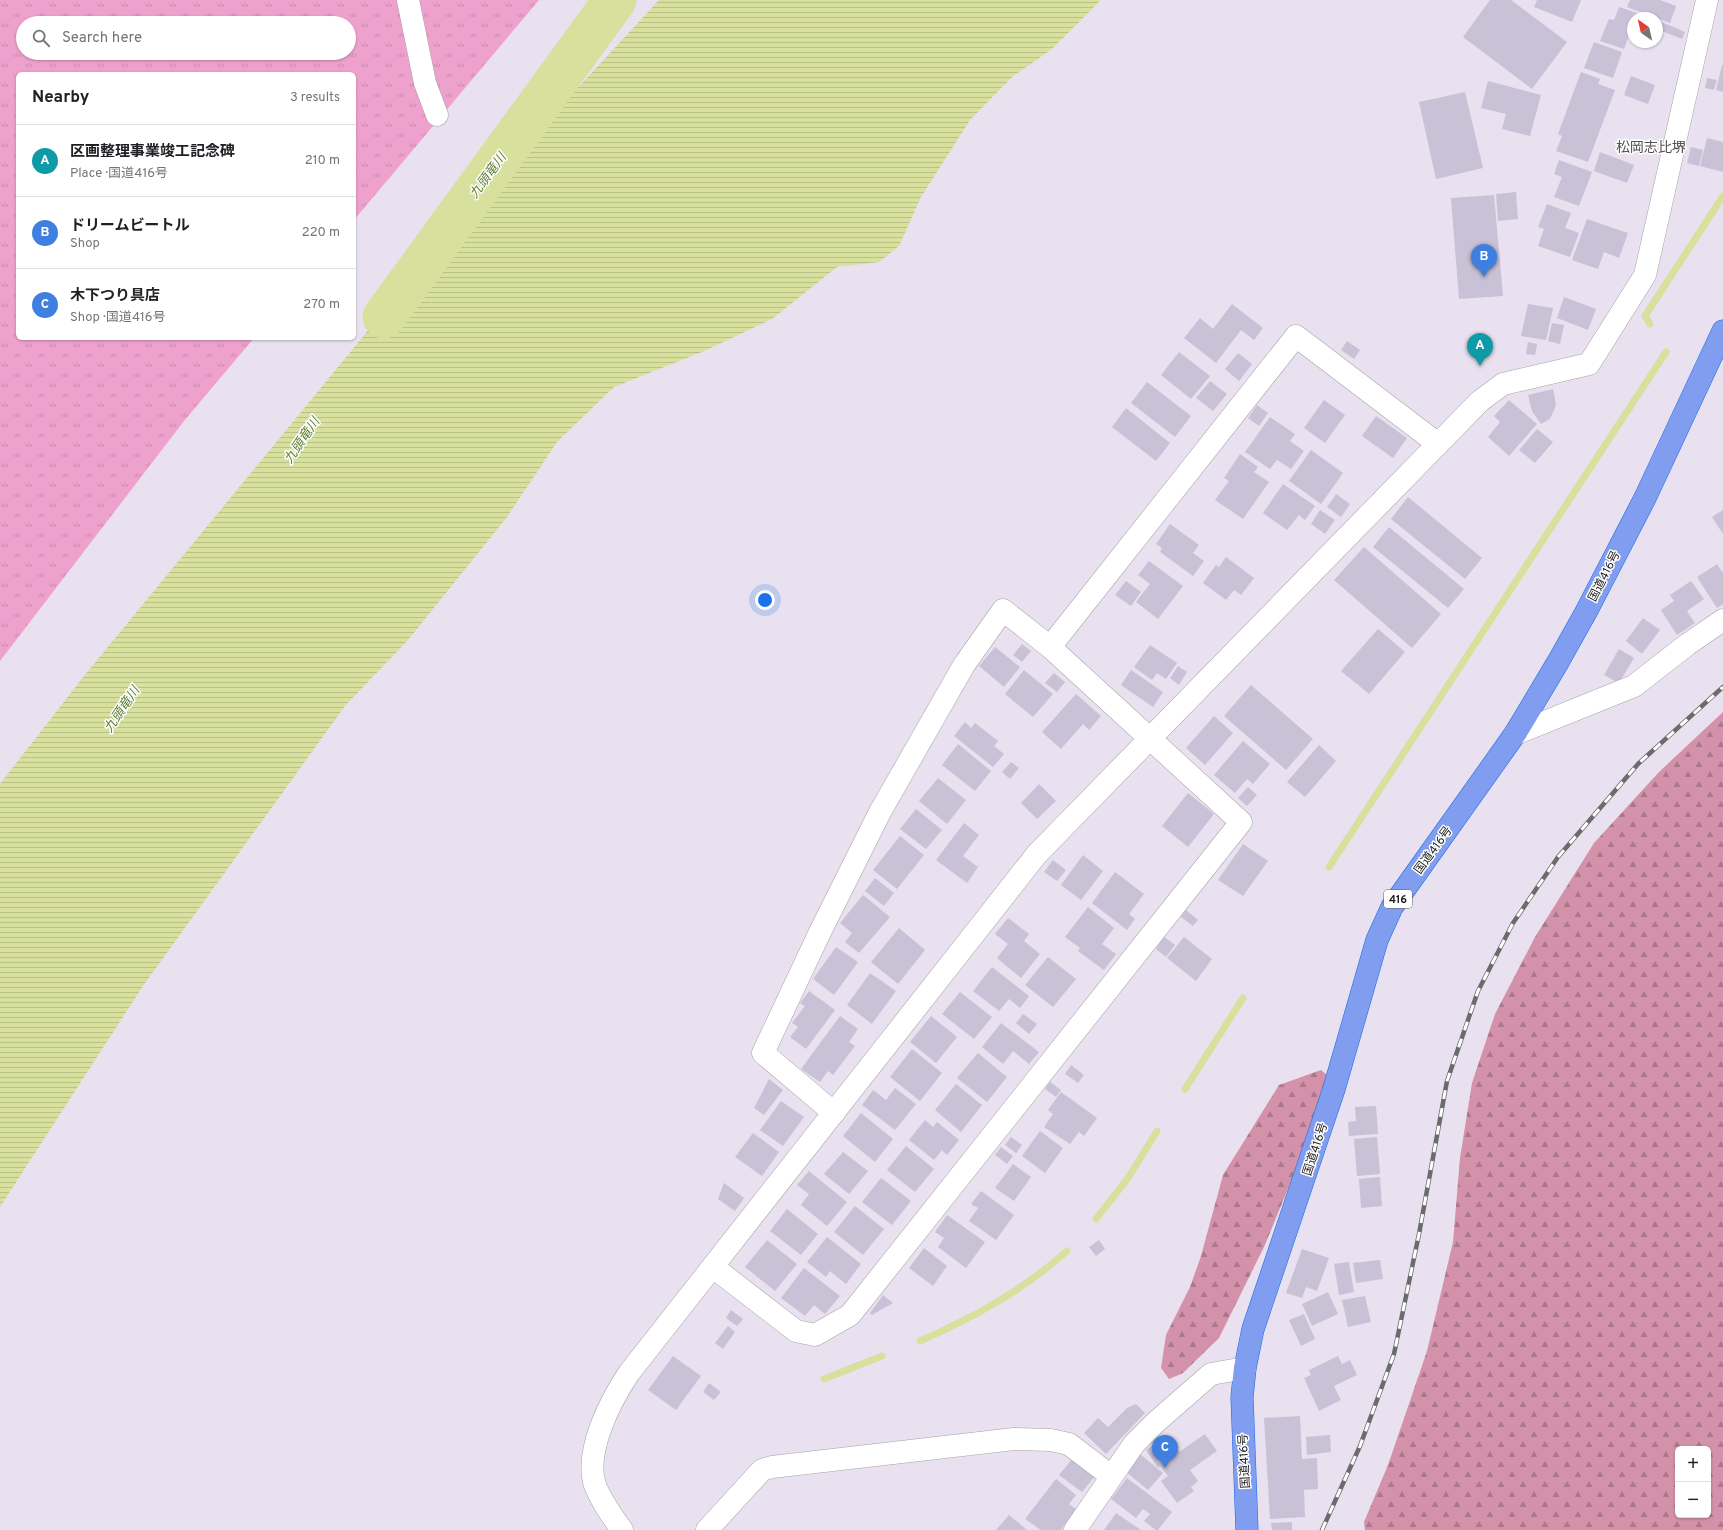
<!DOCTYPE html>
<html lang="en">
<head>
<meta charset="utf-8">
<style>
  body { margin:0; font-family:Overpass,"Noto Sans JP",sans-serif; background:#f6f6f6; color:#202124 }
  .controls { position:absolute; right:12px; bottom:12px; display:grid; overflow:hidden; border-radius:6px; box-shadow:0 1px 3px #0004 }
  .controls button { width:36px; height:36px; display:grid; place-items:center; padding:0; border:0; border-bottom:1px solid #e0e0e0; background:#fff; color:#202124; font:20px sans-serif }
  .compass { position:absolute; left:1627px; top:12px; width:36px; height:36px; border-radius:50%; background:#fff; box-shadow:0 1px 3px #0004; rotate:326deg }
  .you { position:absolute; left:765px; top:600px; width:14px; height:14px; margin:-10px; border:3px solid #fff; border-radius:50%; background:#1a73e8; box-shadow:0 0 0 6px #1a73e833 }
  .badge { display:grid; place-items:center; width:26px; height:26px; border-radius:50%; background:#000ec9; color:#fff; font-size:13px; font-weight:700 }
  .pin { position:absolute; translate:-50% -33px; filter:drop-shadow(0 1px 2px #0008) }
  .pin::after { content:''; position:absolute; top:21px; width:14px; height:12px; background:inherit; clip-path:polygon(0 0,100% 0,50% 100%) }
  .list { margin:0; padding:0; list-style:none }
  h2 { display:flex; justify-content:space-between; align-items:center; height:52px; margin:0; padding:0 16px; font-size:17px }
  h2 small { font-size:13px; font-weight:400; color:#757577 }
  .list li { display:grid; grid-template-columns:26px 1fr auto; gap:12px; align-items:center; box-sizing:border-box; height:72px; padding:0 16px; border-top:1px solid #e0e0e0 }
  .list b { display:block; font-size:15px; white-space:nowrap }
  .list p { margin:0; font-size:13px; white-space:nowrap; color:#757577 }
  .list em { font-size:13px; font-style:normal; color:#757577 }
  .icon { flex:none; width:22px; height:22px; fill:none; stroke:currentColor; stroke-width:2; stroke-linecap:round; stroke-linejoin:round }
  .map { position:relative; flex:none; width:1723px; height:1530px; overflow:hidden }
  .search { position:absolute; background:#fff; box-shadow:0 1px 3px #0004; left:16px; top:16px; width:340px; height:44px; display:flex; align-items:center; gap:10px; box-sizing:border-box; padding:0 14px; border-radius:22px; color:#757577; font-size:15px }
  .panel { position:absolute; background:#fff; box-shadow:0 1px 3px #0004; left:16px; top:72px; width:340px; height:268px; border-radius:6px }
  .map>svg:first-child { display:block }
</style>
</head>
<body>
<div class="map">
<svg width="1723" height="1530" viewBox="0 0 1723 1530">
  <defs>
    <pattern id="grass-tufts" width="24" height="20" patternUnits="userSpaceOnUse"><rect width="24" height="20" fill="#efa1cd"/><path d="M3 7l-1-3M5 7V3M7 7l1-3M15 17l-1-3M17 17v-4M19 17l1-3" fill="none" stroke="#cc8ab0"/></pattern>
    <pattern id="forest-firs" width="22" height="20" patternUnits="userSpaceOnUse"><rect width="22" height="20" fill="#d392a9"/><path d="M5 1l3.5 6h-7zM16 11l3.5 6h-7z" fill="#ab7789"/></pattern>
    <pattern id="water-rules" width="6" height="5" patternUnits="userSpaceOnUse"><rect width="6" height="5" fill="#d7e19d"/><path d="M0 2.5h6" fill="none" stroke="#b8c187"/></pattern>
  </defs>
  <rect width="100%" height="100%" fill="#e9e1ef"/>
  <!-- grass -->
  <path fill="url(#grass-tufts)" fill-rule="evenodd" d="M0,0h539l-185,220v-146h-336v264h236l-70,83 -184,240zM23,23h326v30h-326z"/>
  <!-- forest -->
  <g fill="url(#forest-firs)" fill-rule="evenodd">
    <path d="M1723,712v818h-358l-1,-8 24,-57 39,-114 26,-109 7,-84 12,-75 23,-69 40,-77 59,-94 65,-71zM1678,1449h30v66h-30z"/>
    <path d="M1321,1070l12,10 -69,167 -45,91 -36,35 -14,6 -8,-11 5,-33 24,-48 11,-31 22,-81 56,-90z"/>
  </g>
  <!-- water -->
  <path fill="url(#water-rules)" d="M659,0h442l-49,49 -40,28 -42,43 -49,77 -22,49 -20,16 -42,5 -65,52 -70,33 -88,35 -57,55 -50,75 -99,123 -63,66 -202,280 -143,221v-423l84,-108 402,-489z"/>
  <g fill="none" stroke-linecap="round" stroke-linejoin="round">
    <!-- stream -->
    <g stroke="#d7e19d" stroke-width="7">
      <path d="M1650,324l-5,-8 78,-120"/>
      <path d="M1329,867l337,-515"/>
      <path d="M1185,1089l58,-91"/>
      <path d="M1096,1219l32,-41 29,-47"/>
      <path d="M920,1341c54,-24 102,-50 147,-90"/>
      <path d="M824,1379l58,-23"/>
    </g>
    <!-- river -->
    <path stroke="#d7e19d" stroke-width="43" d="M384,317l231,-317"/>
  </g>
  <!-- building -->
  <g fill="#c9c1d6">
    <path d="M1490,0h21l56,42 -35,47 -69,-52z"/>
    <path d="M1537,0h44l-9,22 -38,-15z"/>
    <path d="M1630,0h30l16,6 -6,17 -43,-16z"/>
    <path d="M1619,7l18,6 -2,5h-2v6l-9,25 -24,-8 9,-22 5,1z"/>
    <path d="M1657,20l28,12 -3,7 -25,-10z"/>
    <path d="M1594,42l28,10 -9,26 -29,-10z"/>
    <path d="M1722,65h1v27l-7,-2z"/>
    <path d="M1581,72l19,7 -2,5 17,6 -27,72 -32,-11 6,-15 -4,-2z"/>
    <path d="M1631,76l24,9 -7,19 -24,-9z"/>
    <path d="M1707,78l10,2 -3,10 -9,-2z"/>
    <path d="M1488,81l53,14 -11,41 -28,-7 4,-15 -25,-6z"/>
    <path d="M1465,92l18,76 -47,11 -17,-77z"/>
    <path d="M1707,138l16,4v30l-23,-6z"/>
    <path d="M1691,147l12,3 -4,16 -12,-3z"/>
    <path d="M1600,152l34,13 -7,18 -33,-12z"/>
    <path d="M1559,160l33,12 -13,34 -25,-9 8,-20 -8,-3z"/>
    <path d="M1516,192l2,27 -20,2 -2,-27z"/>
    <path d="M1494,195l9,101 -44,3 -8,-101z"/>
    <path d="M1547,204l24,9 -6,15 14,5 -9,24 -32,-11 6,-17 -6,-2z"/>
    <path d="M1587,219l41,14 -9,25 -15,-6 -6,17 -26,-9z"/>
    <path d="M1564,297l32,12 -8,21 -31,-12z"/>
    <path d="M1232,304l31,24 -9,12 -13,-10 -25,33 -32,-25 16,-20 13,11z"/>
    <path d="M1528,304l25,4 -7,32 -25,-4z"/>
    <path d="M1552,323l12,2 -4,19 -12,-3z"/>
    <path d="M1347,341l13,9 -6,9 -13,-9z"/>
    <path d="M1528,342l9,2 -2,11 -9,-1z"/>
    <path d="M1179,352l31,24 -19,23 -30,-24z"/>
    <path d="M1238,353l14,11 -13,17 -14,-12z"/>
    <path d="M1210,381l17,13 -14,17 -17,-13z"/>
    <path d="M1147,382l44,34 -16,21 -44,-34z"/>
    <path d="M1553,389l3,16 -6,14 -9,5 -9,-13 -4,-16z"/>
    <path d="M1324,400l21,15 -20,28 -21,-15z"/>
    <path d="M1509,400l28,24 -28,32 -21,-19 12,-15 -6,-6z"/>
    <path d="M1257,405l11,8 -9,13 -11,-8z"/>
    <path d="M1126,408l44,35 -14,18 -44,-34z"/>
    <path d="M1376,416l31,22 -14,20 -31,-22z"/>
    <path d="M1270,417l25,17 -5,7 14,10 -13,18 -14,-9 -7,9 -25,-17z"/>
    <path d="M1537,429l16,13 -18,21 -16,-13z"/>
    <path d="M1311,450l32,23 -22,31 -32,-23z"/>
    <path d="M1240,454l18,13 -4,5 15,10 -26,37 -28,-19 14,-19 -5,-3z"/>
    <path d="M1283,484l32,22 -10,14 -6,-5 -12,15 -24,-17z"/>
    <path d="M1336,494l14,10 -9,13 -14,-10z"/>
    <path d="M1408,497l74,61 -17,21 -74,-60z"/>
    <path d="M1320,510l15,10 -10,14 -14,-10z"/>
    <path d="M1723,510v24l-11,-17z"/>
    <path d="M1170,524l29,21 -6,8 11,8 -11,15 -33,-24 2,-4 -6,-4z"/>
    <path d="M1389,527l75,62 -16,19 -75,-61z"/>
    <path d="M1364,547l77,67 -29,34 -78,-68z"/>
    <path d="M1226,557l28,21 -13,17 -7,-5 -8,10 -23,-17 13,-18 3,2z"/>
    <path d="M1149,561l34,25 -25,33 -22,-17 14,-18 -12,-9z"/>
    <path d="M1717,564l6,9v31l-6,4 -20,-31z"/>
    <path d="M1126,581l15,11 -10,14 -16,-11z"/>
    <path d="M1691,581l13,18 -17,12 8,12 -18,12 -16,-25 13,-9 -4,-6z"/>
    <path d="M1643,618l17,12 -18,24 -16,-13z"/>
    <path d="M1378,629l27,23 -36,42 -28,-23z"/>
    <path d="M1022,644l9,7 -9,11 -9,-7z"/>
    <path d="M1150,645l27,18 -11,16 -9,-6 -5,7 -18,-13z"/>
    <path d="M995,647l25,20 -16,20 -25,-21z"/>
    <path d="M1619,649l15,9 -15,25 -15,-8z"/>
    <path d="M1178,666l9,6 -8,13 -9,-7z"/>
    <path d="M1024,670l29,24 -20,23 -28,-23z"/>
    <path d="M1131,670l32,22 -10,15 -32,-22z"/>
    <path d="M1054,673l11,9 -8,10 -12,-9z"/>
    <path d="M1251,685l62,54 -27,31 -62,-54z"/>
    <path d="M1076,694l25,22 -12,14 -6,-6 -22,25 -19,-17z"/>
    <path d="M1214,716l19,17 -28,32 -19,-17z"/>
    <path d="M965,722l6,6 4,-5 23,18 -4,5 10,8 -11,13 -39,-31z"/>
    <path d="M1243,741l27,23 -17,20 -6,-5 -12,14 -21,-18z"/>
    <path d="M958,744l33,27 -16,20 -33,-26z"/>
    <path d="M1319,745l17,16 -31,36 -18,-15z"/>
    <path d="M1011,762l8,6 -9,11 -8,-7z"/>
    <path d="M938,778l28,22 -19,24 -28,-23z"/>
    <path d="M1039,784l17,17 -19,18 -16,-16z"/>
    <path d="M1248,787l9,8 -10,11 -9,-8z"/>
    <path d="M1188,793l26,21 -26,33 -26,-21z"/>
    <path d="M916,809l26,21 -16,19 -26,-20z"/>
    <path d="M964,823l15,12 -16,21 15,11 -11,16 -31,-23z"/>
    <path d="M900,836l24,19 -27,34 -24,-19z"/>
    <path d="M1243,844l25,17 -25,35 -25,-16z"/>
    <path d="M1083,855l20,16 -22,29 -20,-15z"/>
    <path d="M1053,860l13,10 -9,11 -13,-9z"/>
    <path d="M1115,872l29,22 -15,20 6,5 -8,11 -35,-27z"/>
    <path d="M875,878l19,15 -10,13 -19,-15z"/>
    <path d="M863,895l27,22 -31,36 -14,-11 7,-9 -12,-10z"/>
    <path d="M1088,907l26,21 -12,16 14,10 -12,16 -26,-19 2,-3 -15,-11z"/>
    <path d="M1186,910l12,10 -5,6 -12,-9z"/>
    <path d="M1008,918l21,16 -5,7 16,13 -19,24 -24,-20 11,-14 -13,-10z"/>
    <path d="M899,928l26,22 -27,34 -27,-22z"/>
    <path d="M1164,937l11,8 -9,12 -10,-8z"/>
    <path d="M1184,937l28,22 -16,22 -29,-23z"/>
    <path d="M836,947l22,15 -24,33 -21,-16z"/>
    <path d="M1048,957l28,22 -23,28 -28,-22z"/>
    <path d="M992,967l37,29 -9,12 -11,-9 -10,12 -26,-20z"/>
    <path d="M870,973l26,18 -24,33 -25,-19z"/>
    <path d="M809,991l26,19 -29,39 -16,-12 8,-10 -6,-4 13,-17 -5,-3z"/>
    <path d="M960,992l32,25 -18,22 -32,-25z"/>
    <path d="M1023,1014l14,10 -8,10 -13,-11z"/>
    <path d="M840,1016l18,13 -9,13 6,4 -22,29 -5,-4 -8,11 -19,-13z"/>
    <path d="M931,1016l26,21 -21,26 -26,-21z"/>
    <path d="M1001,1023l38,29 -10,12 -16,-13 -10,13 -21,-17z"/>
    <path d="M912,1049l30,24 -22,28 -30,-24z"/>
    <path d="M978,1053l29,24 -20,25 -30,-24z"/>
    <path d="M1071,1065l13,10 -6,8 -13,-9z"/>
    <path d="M769,1079l14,11 -19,25 -10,-7z"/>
    <path d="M1050,1082l11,8 -5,7 -11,-8z"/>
    <path d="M956,1084l26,21 -21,27 -26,-22z"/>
    <path d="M895,1088l21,16 -21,26 -33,-25 11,-15 13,10z"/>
    <path d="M1061,1092l36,26 -13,18 -5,-4 -9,12 -26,-17 9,-13 -5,-4z"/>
    <path d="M781,1101l23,16 -21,29 -23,-16z"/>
    <path d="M1376,1106l2,28 -29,2 -1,-14 8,-1 -1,-14z"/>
    <path d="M861,1113l32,26 -18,23 -32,-26z"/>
    <path d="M925,1120l8,7 4,-5 22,18 -12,15 -5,-5 -8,10 -25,-20z"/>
    <path d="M1040,1131l23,17 -18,25 -23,-17z"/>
    <path d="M753,1133l26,19 -17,24 -27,-19z"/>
    <path d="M1011,1137l11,8 -6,8 -11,-8z"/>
    <path d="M1377,1137l3,37 -23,2 -3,-37z"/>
    <path d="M906,1146l28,23 -19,23 -28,-22z"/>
    <path d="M1001,1147l12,9 -6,8 -12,-9z"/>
    <path d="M843,1152l25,19 -19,23 -25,-20z"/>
    <path d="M1013,1164l18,13 -17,24 -19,-13z"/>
    <path d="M809,1171l38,31 -20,24 -26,-21 8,-11 -12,-9z"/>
    <path d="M1380,1177l2,29 -21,2 -2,-29z"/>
    <path d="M881,1178l30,23 -19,24 -30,-23z"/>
    <path d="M724,1183l20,15 -9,13 -17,-12z"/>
    <path d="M981,1191l33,24 -18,25 -27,-19 9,-13 -7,-4z"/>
    <path d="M855,1206l29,23 -21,26 -29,-23z"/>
    <path d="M787,1209l31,25 -17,21 -31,-24z"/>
    <path d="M947,1215l38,27 -19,26 -28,-21 6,-9 -9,-6z"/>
    <path d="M827,1237l34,27 -15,20 -16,-13 -4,6 -19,-15z"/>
    <path d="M767,1240l30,24 -22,27 -30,-24z"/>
    <path d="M1099,1240l6,9 -9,7 -7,-9z"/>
    <path d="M924,1248l23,18 -14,20 -24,-18z"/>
    <path d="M1302,1249l27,9 -12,33 -11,-4 -4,11 -16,-5z"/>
    <path d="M1380,1260l3,19 -27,4 -3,-20z"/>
    <path d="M1349,1262l5,30 -15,3 -5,-31z"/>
    <path d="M804,1268l36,28 -15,18 -11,-9 -9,11 -24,-18z"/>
    <path d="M1328,1292l10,22 -26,12 -10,-22z"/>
    <path d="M883,1295l10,8 -21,12 -2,-2z"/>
    <path d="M1365,1296l6,26 -23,5 -6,-27z"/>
    <path d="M731,1310l12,9 -6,7 -11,-8z"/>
    <path d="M1304,1314l11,25 -14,7 -12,-26z"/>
    <path d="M728,1326l7,6 -12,17 -8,-6z"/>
    <path d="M673,1356l28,20 -25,34 -28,-20z"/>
    <path d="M1338,1356l4,8 8,-4 7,15 -23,11 7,14 -22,11 -15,-33 7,-3 -2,-5z"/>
    <path d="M709,1383l12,9 -7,8 -11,-8z"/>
    <path d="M1136,1404l9,9 -39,41 -22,-21 14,-15 10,9 19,-19z"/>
    <path d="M1300,1416l2,43 15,-1 1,31 -14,1 1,27 -35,2 -6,-101z"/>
    <path d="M1205,1434l12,17 -27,19 8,11 -7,6 3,4 -17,12 -16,-22 7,-5 -8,-10 -2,2 -12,-18 21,-15 12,17z"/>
    <path d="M1330,1435l1,17 -24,3 -1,-18z"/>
    <path d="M1140,1454l23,19 -15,17 -23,-19z"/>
    <path d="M1073,1458l22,18 -13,16 -23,-17z"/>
    <path d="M1127,1478l45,34 -14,18h-2l-12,-9 6,-7 -7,-5 -7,9 -25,-19z"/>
    <path d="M1056,1479l20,16 -7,9 7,5 -15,21h-20l-16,-11z"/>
    <path d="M1116,1513l25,17h-37z"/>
    <path d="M1009,1515l18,15h-31z"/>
    <path d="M1292,1522v8h-20l-1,-7z"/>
  </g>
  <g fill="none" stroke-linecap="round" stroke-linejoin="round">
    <defs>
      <g id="minor">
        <path d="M408,0l17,83 12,32"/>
        <path d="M1050,647l246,-311 142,108"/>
        <path d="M1515,734l119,-48 54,-42 35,-24"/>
        <path d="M713,1267l83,64 19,4 35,-20 391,-493 -191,-175 -47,-37 -39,55 -84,147 -60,120 -57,121 71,60"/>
        <path d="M622,1530c-10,-14 -21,-29 -27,-45 -11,-34 16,-85 34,-112l408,-519 443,-453 23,-17 86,-20 56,-89 62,-275"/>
        <path d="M707,1530l55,-60 10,-3 242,-28 37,1 18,4 42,32"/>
        <path d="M1075,1530l59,-86 22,-22 55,-48 34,-6"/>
      </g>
      <path id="highway" d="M1247,1530l-5,-133 3,-29 8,-39 81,-240 43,-149 15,-33 123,-173 43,-72 28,-50 59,-114 78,-167"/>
    </defs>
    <!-- minor casing -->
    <use href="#minor" stroke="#a4a4a4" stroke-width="23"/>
    <!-- highway casing -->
    <use href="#highway" stroke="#136be8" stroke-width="23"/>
    <!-- minor -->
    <use href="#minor" stroke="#fff" stroke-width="22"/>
    <!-- highway -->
    <use href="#highway" stroke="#819def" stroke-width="22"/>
    <defs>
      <path id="rail" d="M1322,1530l38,-84 34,-92 25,-120 28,-153 31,-90 35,-68 45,-66 80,-93 85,-77"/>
    </defs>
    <!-- rail casing -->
    <use href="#rail" stroke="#6b6b6b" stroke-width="4.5"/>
    <!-- rail -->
    <use href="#rail" stroke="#fff" stroke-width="3" stroke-dasharray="9" stroke-linecap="butt"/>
  </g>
  <g text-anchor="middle" stroke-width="3" stroke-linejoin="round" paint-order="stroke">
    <!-- shield labels -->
    <rect fill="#fff" stroke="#616161" stroke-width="1" x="1384" y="890" width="28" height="18" rx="3"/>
    <g font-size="11" font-weight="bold" fill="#1d1d1d">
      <text x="1398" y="903">416</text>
    </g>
    <!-- street labels -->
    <g font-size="12" fill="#1d1d1d" stroke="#fff">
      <text transform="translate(1604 576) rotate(-63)" y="4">国道416号</text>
      <text transform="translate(1433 850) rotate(-54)" y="4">国道416号</text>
      <text transform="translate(1315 1149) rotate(-72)" y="4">国道416号</text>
      <text transform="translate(1244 1461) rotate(-93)" y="4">国道416号</text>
    </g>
    <!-- water labels -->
    <g font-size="13" font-style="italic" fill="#5b7c30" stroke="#fff">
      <text transform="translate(487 175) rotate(-54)" y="5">九頭竜川</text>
      <text transform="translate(301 440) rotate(-56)" y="5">九頭竜川</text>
      <text transform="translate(121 709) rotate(-56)" y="5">九頭竜川</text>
    </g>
    <!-- quarter labels -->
    <g font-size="14" fill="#505050" stroke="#fff">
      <text x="1651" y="152">松岡志比堺</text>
    </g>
  </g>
</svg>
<div class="controls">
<button>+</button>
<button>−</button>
</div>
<svg class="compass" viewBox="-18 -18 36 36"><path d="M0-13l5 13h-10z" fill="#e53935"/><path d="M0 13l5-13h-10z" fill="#757577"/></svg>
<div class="you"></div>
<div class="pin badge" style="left:1480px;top:366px;background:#0f9aa8">A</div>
<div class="pin badge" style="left:1484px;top:277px;background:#3f7fe0">B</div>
<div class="pin badge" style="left:1165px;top:1468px;background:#3f7fe0">C</div>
<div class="search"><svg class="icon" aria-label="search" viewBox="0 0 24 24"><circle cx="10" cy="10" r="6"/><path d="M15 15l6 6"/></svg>Search here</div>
<section class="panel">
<h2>Nearby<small>3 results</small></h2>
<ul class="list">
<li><span class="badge" style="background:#0f9aa8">A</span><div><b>区画整理事業竣工記念碑</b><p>Place · 国道416号</p></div><em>210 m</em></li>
<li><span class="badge" style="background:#3f7fe0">B</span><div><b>ドリームビートル</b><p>Shop</p></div><em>220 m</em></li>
<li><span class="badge" style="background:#3f7fe0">C</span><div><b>木下つり具店</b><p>Shop · 国道416号</p></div><em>270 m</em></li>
</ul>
</section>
</div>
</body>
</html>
